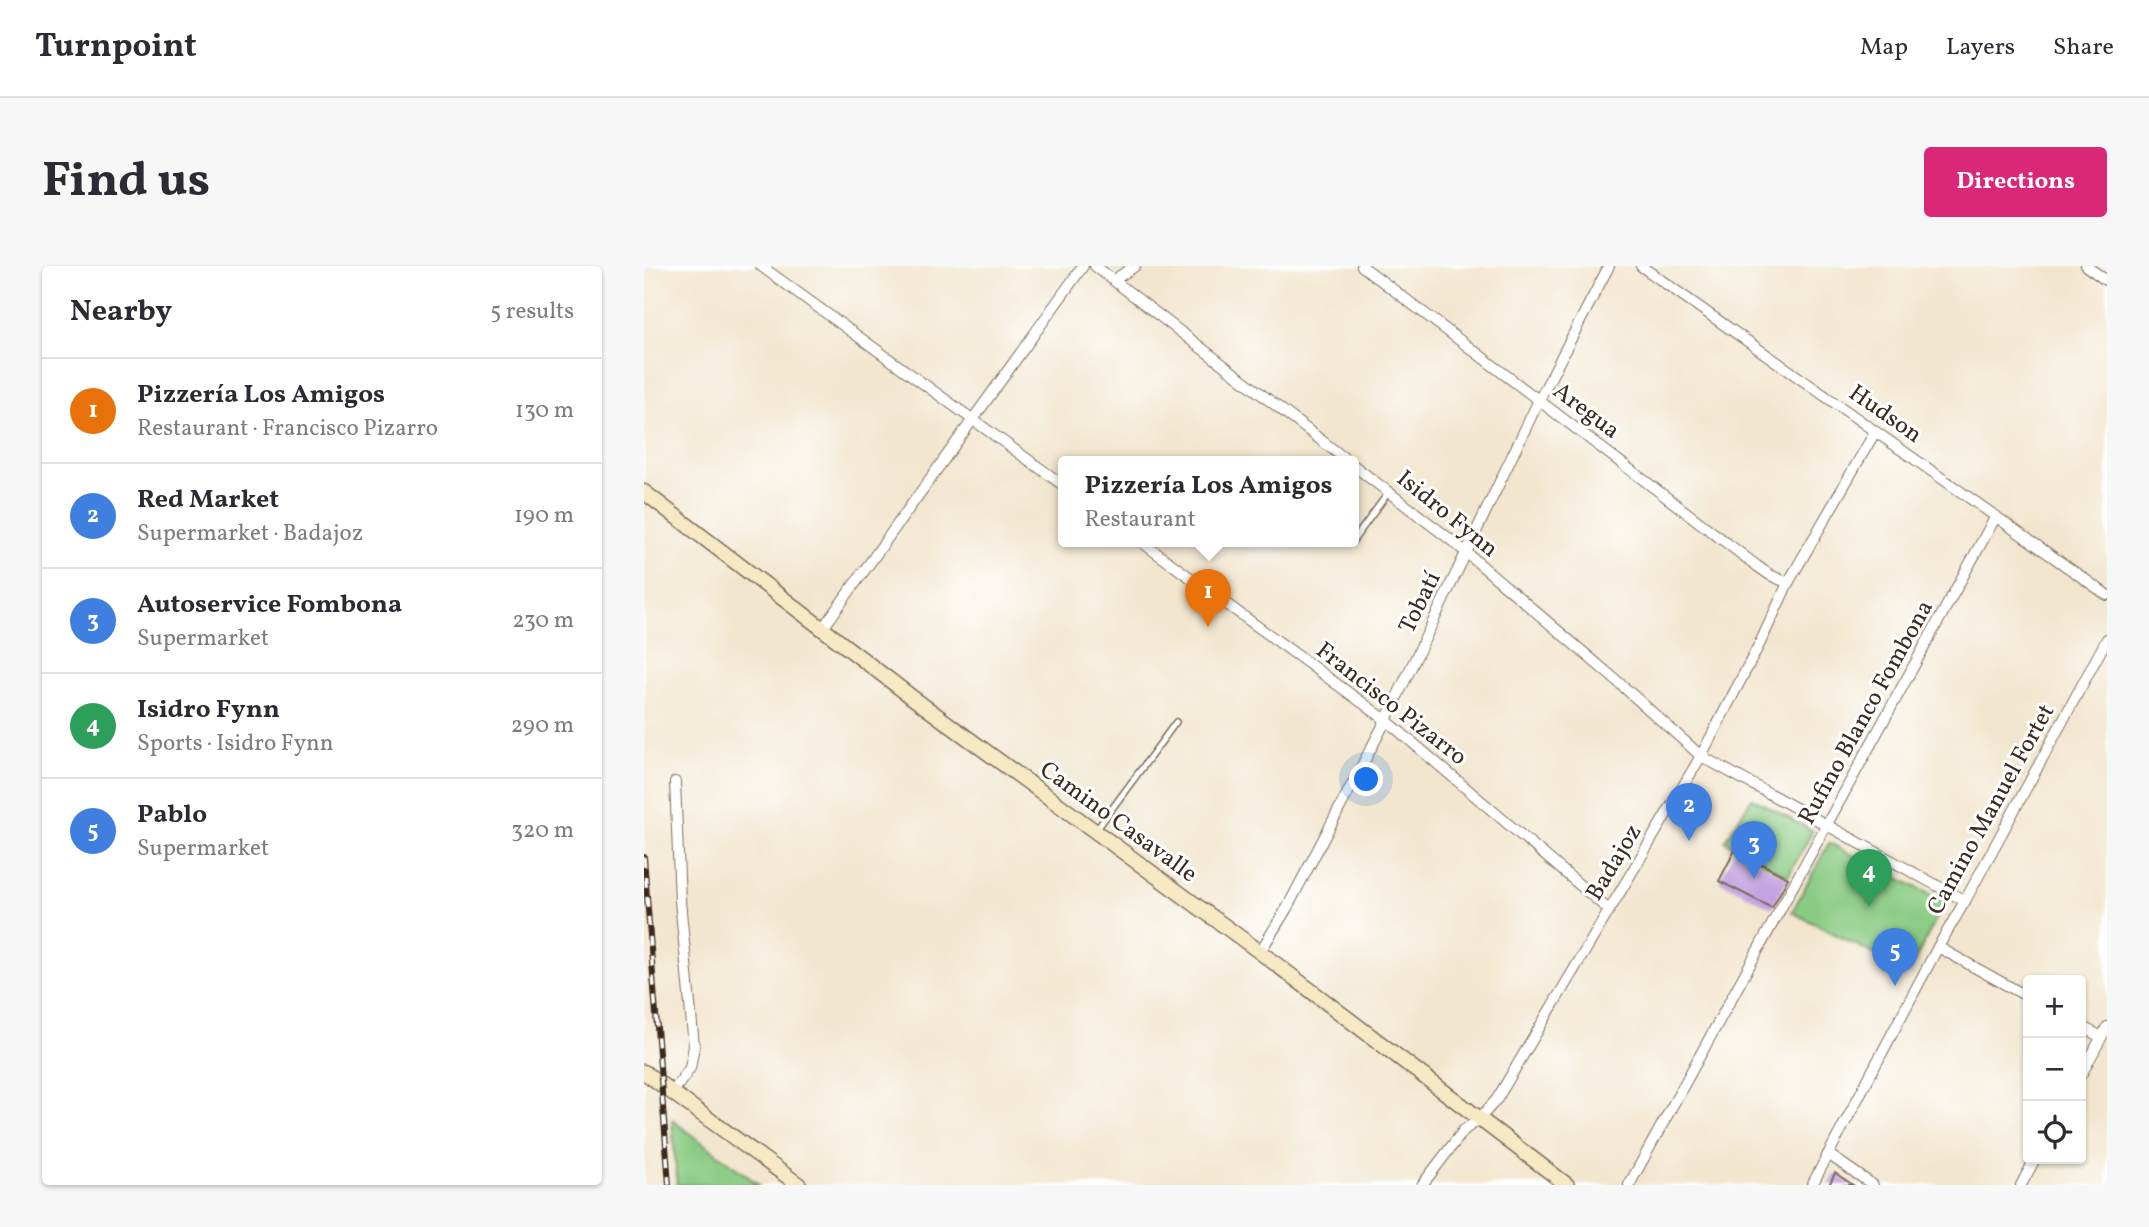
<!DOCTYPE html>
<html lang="en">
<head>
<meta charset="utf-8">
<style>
  body { margin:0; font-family:Vollkorn,serif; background:#f7f7f7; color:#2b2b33 }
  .controls { position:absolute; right:21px; bottom:21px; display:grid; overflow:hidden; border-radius:7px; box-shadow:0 2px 5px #0004 }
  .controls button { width:63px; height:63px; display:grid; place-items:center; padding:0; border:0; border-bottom:2px solid #e1e1e2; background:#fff; color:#2b2b33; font:35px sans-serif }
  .you { position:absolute; left:723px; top:514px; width:24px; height:24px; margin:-18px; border:5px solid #fff; border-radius:50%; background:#1a73e8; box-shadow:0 0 0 10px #1a73e833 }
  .badge { display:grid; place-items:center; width:46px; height:46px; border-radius:50%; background:#db2777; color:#fff; font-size:23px; font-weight:700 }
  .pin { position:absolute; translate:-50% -58px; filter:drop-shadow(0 2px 4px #0008) }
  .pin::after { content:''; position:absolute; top:37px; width:24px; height:21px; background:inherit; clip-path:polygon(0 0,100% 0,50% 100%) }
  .popup { position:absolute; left:414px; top:190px; width:301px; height:91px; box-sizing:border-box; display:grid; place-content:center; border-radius:7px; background:#fff; filter:drop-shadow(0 2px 5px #0005); font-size:23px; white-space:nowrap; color:#7c7c81 }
  .popup b { font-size:26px; color:#2b2b33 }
  .popup::after { content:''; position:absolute; left:50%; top:100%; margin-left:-14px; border:14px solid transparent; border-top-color:#fff }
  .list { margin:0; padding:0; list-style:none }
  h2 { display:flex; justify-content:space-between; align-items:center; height:91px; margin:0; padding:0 28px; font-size:30px }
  h2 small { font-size:23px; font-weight:400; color:#7c7c81 }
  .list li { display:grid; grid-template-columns:46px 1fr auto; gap:21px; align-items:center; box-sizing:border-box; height:105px; padding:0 28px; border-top:2px solid #e1e1e2 }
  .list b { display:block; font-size:26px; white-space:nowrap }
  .list p { margin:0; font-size:23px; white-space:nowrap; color:#7c7c81 }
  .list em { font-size:23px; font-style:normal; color:#7c7c81 }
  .icon { flex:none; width:38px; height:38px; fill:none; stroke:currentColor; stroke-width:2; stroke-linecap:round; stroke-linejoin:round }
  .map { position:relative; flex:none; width:1463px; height:919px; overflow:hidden; border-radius:7px }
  header { display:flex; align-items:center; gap:42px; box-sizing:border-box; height:98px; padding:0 35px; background:#fff; border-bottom:2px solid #e1e1e2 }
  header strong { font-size:33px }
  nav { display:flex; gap:38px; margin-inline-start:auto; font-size:24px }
  .intro { display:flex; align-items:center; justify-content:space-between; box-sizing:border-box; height:168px; padding:0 42px }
  h1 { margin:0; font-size:49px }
  .button { padding:18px 32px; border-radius:7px; background:#db2777; color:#fff; font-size:24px; font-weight:700 }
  main { display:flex; gap:42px; padding:0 42px }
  aside { flex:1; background:#fff; border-radius:7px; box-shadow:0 2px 5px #0004 }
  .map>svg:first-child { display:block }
</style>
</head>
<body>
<header>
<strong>Turnpoint</strong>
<nav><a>Map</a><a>Layers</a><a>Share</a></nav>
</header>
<div class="intro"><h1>Find us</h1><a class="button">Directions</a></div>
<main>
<aside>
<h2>Nearby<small>5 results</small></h2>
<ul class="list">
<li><span class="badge" style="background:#e8710a">1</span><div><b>Pizzería Los Amigos</b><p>Restaurant · Francisco Pizarro</p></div><em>130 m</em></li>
<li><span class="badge" style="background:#3f7fe0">2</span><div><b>Red Market</b><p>Supermarket · Badajoz</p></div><em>190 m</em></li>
<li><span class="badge" style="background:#3f7fe0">3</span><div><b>Autoservice Fombona</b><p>Supermarket</p></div><em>230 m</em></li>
<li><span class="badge" style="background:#2e9e5b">4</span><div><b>Isidro Fynn</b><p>Sports · Isidro Fynn</p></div><em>290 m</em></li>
<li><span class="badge" style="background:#3f7fe0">5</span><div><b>Pablo</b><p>Supermarket</p></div><em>320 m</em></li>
</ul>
</aside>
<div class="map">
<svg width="1463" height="919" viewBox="0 0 1463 919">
  <rect width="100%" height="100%" fill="#fff"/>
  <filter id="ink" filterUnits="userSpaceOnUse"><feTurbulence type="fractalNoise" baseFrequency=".0143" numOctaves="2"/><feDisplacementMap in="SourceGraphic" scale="14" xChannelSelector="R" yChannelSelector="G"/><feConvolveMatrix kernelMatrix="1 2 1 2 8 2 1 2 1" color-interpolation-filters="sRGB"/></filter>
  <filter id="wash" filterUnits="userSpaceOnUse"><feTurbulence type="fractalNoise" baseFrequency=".00686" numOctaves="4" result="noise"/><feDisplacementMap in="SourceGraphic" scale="28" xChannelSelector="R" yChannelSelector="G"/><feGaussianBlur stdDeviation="1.57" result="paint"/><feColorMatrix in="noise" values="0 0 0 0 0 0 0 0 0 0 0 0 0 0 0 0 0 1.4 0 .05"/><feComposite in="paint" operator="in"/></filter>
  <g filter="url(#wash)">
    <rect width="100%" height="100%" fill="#f2e6ce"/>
    <!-- green -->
    <g fill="#8bcc84" stroke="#637b51" stroke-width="2">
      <path d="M1108,532l61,33 -25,45 -63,-35z"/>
      <path d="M1185,577l116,59 -36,70 -117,-60z"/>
      <path d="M28,854l87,65h-82z"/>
    </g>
    <g id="blocks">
      <!-- building -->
      <g fill="#c5a3e2">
        <path d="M1091,584l53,28 -16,30 -53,-27z"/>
        <path d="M1191,907l18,12h-24z"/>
      </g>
    </g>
  </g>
  <g filter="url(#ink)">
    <use href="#blocks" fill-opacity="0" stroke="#7b6c5c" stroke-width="2"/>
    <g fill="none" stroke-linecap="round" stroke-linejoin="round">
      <defs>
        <g id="lane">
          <path d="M709,275l35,-48"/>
          <path d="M453,563l79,-107"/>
        </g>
        <g id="street">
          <path d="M117,0l302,219"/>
          <path d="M451,0l253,195"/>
          <path d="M718,0l395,300 13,9 18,8"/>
          <path d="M997,0l466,329"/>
          <path d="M1442,0l21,15"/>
          <path d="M470,14l21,-14"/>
          <path d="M709,199l102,78 162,138 84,75 264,145"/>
          <path d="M496,275l246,179 223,190"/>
          <path d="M179,362l260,-362"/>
          <path d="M1294,681l90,50"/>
          <path d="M616,686l27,-44 99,-188 153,-320 70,-134"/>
          <path d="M1437,760l20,11"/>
          <path d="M1437,809l26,-48"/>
          <path d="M29,826l17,-24 4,-22 -14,-145 -5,-119"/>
          <path d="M1184,888l45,31"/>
          <path d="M778,919l42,-55 15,-11 18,-20 204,-343 59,-113 28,-60 87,-151"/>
          <path d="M985,919l367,-669"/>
          <path d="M1168,919l126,-238 27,-46 142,-262"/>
          <path d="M1377,919l14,-26"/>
        </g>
        <g id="secondary">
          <path d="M0,226l269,206 347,254 307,233"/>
          <path d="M0,806l155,113"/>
        </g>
      </defs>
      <!-- lane casing -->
      <use href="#lane" stroke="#7b6c5c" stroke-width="8"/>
      <!-- street casing -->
      <use href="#street" stroke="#7b6c5c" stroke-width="12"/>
      <!-- secondary casing -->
      <use href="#secondary" stroke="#7b6c5c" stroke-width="17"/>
      <!-- lane -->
      <use href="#lane" stroke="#fff" stroke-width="5"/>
      <!-- street -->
      <use href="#street" stroke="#fff" stroke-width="10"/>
      <!-- secondary -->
      <use href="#secondary" stroke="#f6e9c3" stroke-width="14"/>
      <defs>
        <path id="rail" d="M0,591l25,328"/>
      </defs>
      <!-- rail casing -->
      <use href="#rail" stroke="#3b2a1e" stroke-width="6"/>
      <!-- rail -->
      <use href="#rail" stroke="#fff" stroke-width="3.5" stroke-dasharray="10" stroke-linecap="butt"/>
    </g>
  </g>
  <g text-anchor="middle" stroke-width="6" stroke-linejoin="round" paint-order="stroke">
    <!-- street labels -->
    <g font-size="24" fill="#3b2a1e" stroke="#fff">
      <text transform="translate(943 144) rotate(37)" y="8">Aregua</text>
      <text transform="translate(1242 147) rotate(35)" y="8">Hudson</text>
      <text transform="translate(804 247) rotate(39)" y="8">Isidro Fynn</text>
      <text transform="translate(775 336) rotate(-64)" y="8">Tobatí</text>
      <text transform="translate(748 437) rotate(38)" y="8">Francisco Pizarro</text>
      <text transform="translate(1221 446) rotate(-61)" y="8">Rufino Blanco Fombona</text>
      <text transform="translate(1346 543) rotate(-61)" y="8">Camino Manuel Fortet</text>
      <text transform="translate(475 555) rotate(36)" y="8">Camino Casavalle</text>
      <text transform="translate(969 596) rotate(-59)" y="8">Badajoz</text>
    </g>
  </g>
</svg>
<div class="controls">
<button>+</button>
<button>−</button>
<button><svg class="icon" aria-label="locate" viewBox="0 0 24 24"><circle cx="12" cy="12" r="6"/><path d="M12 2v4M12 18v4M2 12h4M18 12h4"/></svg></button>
</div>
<div class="you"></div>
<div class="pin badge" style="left:564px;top:361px;background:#e8710a">1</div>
<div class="popup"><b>Pizzería Los Amigos</b>Restaurant</div>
<div class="pin badge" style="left:1045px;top:575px;background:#3f7fe0">2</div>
<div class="pin badge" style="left:1110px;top:613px;background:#3f7fe0">3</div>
<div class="pin badge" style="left:1225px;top:641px;background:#2e9e5b">4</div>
<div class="pin badge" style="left:1251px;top:720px;background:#3f7fe0">5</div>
</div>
</main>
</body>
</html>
